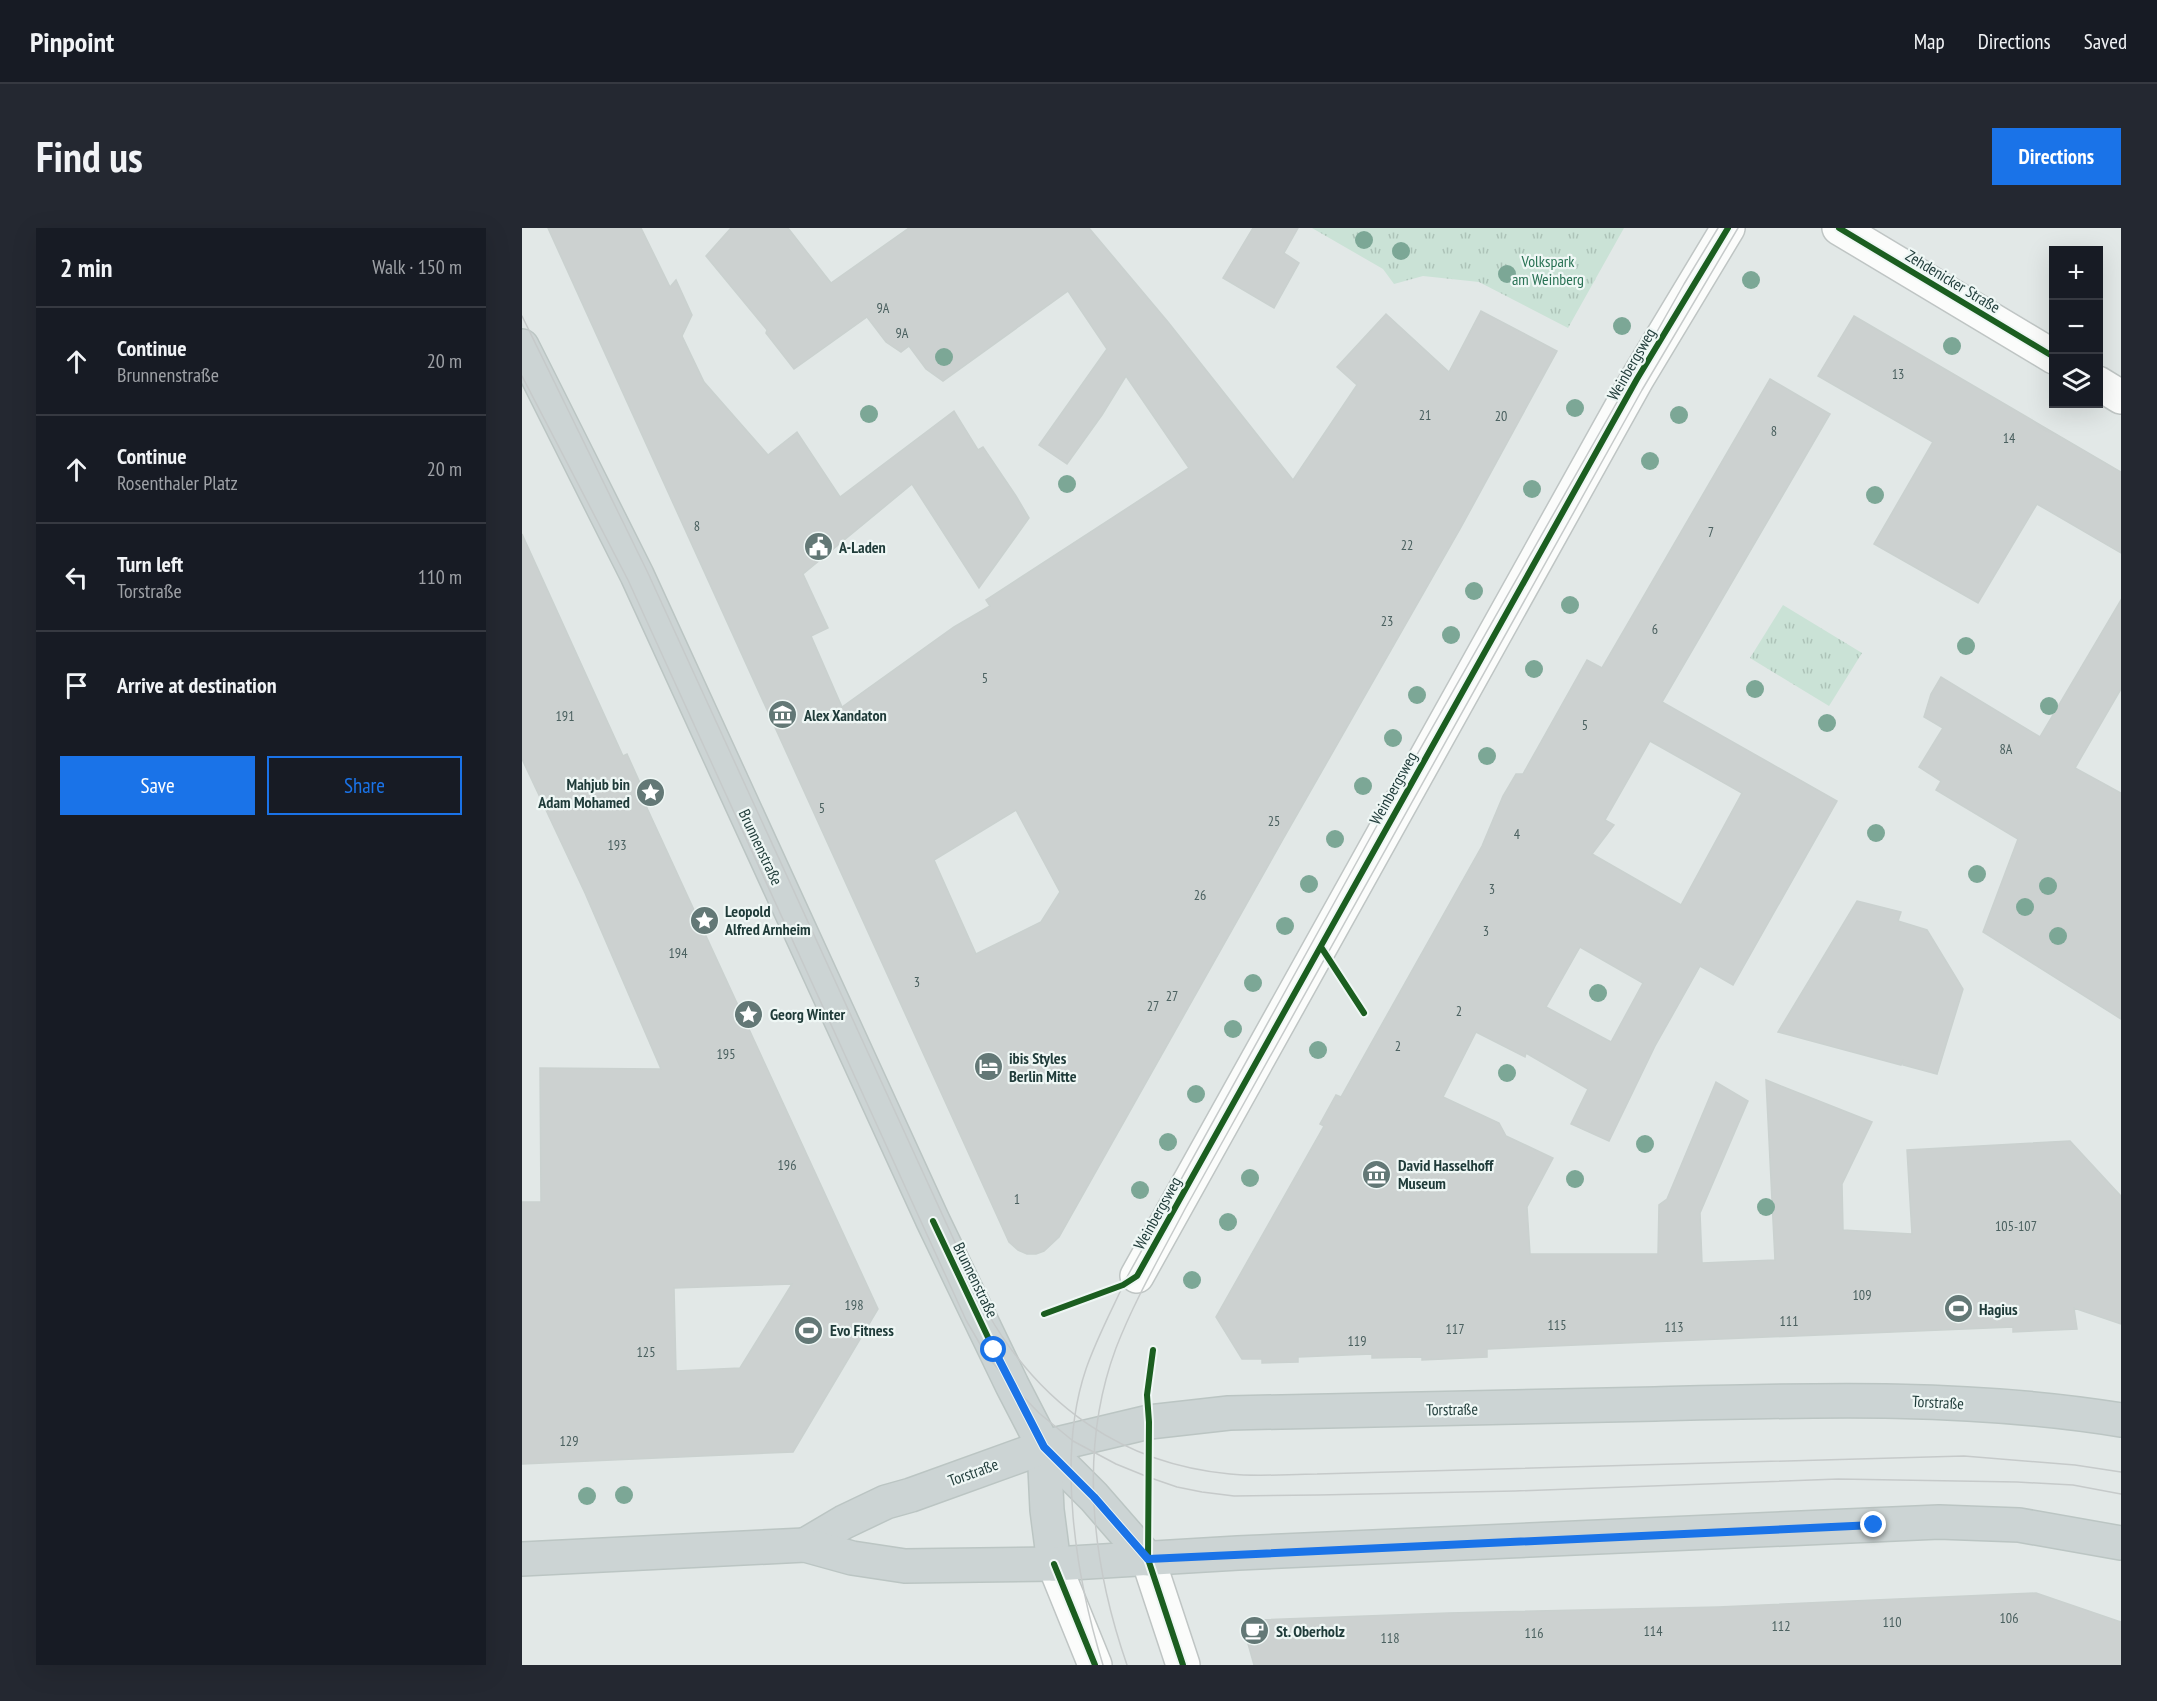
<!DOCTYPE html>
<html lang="en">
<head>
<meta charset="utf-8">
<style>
  body { margin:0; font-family:"PT Sans Narrow",sans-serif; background:#242831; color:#f1f3f6 }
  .controls { position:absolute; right:18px; top:18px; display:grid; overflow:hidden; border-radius:0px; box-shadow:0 6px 24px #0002 }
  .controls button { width:54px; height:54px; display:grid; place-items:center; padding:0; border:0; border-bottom:2px solid #363941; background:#171b24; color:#f1f3f6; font:30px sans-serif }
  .stop { position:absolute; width:18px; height:18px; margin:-14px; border:4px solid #1a73e8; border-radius:50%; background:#fff }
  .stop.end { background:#1a73e8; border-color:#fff; box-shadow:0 2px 6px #0008 }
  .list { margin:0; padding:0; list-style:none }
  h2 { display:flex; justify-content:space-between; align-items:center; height:78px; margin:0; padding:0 24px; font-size:26px }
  h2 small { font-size:20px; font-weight:400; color:#9ea1a6 }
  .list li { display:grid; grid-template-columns:39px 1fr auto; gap:18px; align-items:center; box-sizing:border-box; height:108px; padding:0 24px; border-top:2px solid #363941 }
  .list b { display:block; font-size:22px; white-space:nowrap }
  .list p { margin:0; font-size:20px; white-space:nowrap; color:#9ea1a6 }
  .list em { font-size:20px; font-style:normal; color:#9ea1a6 }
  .actions { display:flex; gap:12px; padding:18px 24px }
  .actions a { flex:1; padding:14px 0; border:2px solid #1a73e8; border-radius:0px; text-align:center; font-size:21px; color:#1a73e8 }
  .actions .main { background:#1a73e8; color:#fff }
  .icon { flex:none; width:33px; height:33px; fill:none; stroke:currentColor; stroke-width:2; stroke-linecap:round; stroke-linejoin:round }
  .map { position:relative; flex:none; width:1599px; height:1437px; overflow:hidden; border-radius:0px }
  header { display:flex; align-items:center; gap:36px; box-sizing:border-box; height:84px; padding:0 30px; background:#171b24; border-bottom:2px solid #363941 }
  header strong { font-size:28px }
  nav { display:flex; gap:33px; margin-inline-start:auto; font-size:21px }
  .intro { display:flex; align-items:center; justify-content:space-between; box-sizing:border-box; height:144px; padding:0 36px }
  h1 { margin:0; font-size:42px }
  .button { padding:15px 27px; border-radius:0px; background:#1a73e8; color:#fff; font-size:21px; font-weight:700 }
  main { display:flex; gap:36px; padding:0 36px }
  aside { flex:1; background:#171b24; border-radius:0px; box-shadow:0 6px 24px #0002 }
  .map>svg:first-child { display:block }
</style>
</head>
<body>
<header>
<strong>Pinpoint</strong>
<nav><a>Map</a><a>Directions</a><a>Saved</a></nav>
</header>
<div class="intro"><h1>Find us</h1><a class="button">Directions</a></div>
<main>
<aside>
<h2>2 min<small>Walk · 150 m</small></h2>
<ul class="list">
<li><svg class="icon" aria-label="ahead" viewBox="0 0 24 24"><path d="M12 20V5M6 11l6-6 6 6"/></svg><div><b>Continue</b><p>Brunnenstraße</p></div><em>20 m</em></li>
<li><svg class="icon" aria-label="ahead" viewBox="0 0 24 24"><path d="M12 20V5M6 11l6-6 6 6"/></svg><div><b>Continue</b><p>Rosenthaler Platz</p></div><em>20 m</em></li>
<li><svg class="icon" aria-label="left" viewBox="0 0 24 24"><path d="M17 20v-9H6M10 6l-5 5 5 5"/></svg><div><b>Turn left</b><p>Torstraße</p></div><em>110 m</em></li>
<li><svg class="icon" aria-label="arrive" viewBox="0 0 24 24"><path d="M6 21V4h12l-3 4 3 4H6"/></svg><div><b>Arrive at destination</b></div></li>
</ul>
<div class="actions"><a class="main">Save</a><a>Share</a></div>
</aside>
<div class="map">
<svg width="1599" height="1437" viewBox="0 0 1599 1437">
  <defs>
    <pattern id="grass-tufts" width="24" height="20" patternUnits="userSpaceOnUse" patternTransform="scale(1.5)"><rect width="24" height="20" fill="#cae2d6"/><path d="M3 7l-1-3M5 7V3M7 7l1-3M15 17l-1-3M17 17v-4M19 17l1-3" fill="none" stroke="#adc3b8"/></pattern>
  </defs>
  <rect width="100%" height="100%" fill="#e2e8e7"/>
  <!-- grass -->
  <g fill="url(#grass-tufts)">
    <path d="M790,0h312l-56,100 -89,-46 -56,-6 -29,8 -11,-15z"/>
    <path d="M1261,377l79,48 -33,53 -79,-48z"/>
  </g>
  <!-- building -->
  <g fill="#ccd1d0" stroke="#cad1cf" stroke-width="1.5" fill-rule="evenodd">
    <path d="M26,0h93l29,59 6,-7 16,35 -10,21 22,46 64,73 29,-23 43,65 114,-86 24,39 5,-3 33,49 13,22 -50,70 -67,-104 -109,90 25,54 -17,8 31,71 112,-80 36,-21 -4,-6 203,-132 -63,-92 -24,39 -35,49 -28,-19 68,-96 -39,-58 -125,90 -17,-12 -17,-23 -8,6 -15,-10 -19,-25 -73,52 -28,-36 1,-3 -61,-74 25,-28h57l43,55 78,-55h180l79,94 125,158 64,-95 -20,-18 49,-53 63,58 32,-61 76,40 -97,178 -178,312 -223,396 -15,14 -8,3h-9l-9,-4 -9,-8zM494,582l44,82 -19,30 -65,32 -42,-94z"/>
    <path d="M731,0h45l-14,25 15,10 -25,45 -51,-30z"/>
    <path d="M1332,88l267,156v81l-84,-49 -59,99 -104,-59 59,-102 -115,-66z"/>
    <path d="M1248,151l60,35 -168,288 175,99 -104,184 -33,-19 -45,80 -46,95 -38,-17 17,-35 -62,-36 -1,4 -49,-25 -33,65 56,26 7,13 47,22 -26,49 3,47h128l1,-49 8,-6 49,-117 32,19 -48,112 2,50 73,-3 -9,-180 106,42 -30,62 1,46 69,4 -5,-84 163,-9 51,55v128l-47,-16 3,21 -64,3v-5l-436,18 -90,4v8l-65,3v-3l-50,1v-4l-74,3v5l-36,1v-4h-20l-26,-42 108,-191 -4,-2 16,-29 5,2 141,-251 21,-50 13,-22h7l64,-114 15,8zM1128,513l92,52 -61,112 -89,-51 22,-29 -9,-5zM1058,719l63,36 -32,59 -65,-35z"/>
    <path d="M0,306l101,222 4,-2 18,40 -4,1 237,514 -85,143 -271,12v-262h19l-1,-134 121,1 -76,-176 -63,-134zM270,1056l-52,84 -64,3 -2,-83z"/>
    <path d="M1599,372v89l-46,79 46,25v226l-138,-87 35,-93 -82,-49 5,-9 -22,-14 24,-39 -19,-11 7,-23 10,-17 99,60z"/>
    <path d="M1335,673l44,11 -3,9 29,9 36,59 -26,85 -34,-9v-5l-2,5 -123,-33z"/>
    <path d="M1514,1365l85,29v43h-867l-9,-32 13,-13 190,-7 270,-6z"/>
  </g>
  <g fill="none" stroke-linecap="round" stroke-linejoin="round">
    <defs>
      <g id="minor">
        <path d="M1317,0l215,129"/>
        <path d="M1576,155l23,14"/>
        <path d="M615,1048l500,-897 91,-151"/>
        <path d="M626,1331l35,106"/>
        <path d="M532,1336l41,101"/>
      </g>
      <g id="major">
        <path d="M0,118l115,229 296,646 79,164 32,62 50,50 54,62"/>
        <path d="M522,1219l3,63 7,54"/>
        <path d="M283,1317l39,-23 42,-20 25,-7 133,-48 105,-25 80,-9c142,-3 284,-6 426,-9 156,-4 312,-9 466,16"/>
        <path d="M0,1331l283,-14 47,13 53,8 149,-2 184,-11 701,-31 80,3 102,18"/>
      </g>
    </defs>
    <!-- minor casing -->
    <use href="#minor" stroke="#bfc5c4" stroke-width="36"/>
    <!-- major casing -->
    <use href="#major" stroke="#bbc5c3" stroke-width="36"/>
    <!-- minor -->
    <use href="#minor" stroke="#fbfcfb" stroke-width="33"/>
    <!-- major -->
    <use href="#major" stroke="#ccd4d4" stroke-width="33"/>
    <!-- tram -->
    <g stroke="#c6caca" stroke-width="1.5">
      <path d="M0,88l125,255 340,741c53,93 135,152 243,162 29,3 59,0 87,0l647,-18 111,9 46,7"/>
      <path d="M0,148l106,204 338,740 21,36 25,29 27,28 34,28 43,23 32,13 29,10 25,5 32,4 84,-1 197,-4 323,-12 179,3 56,3 48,9"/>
      <path d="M581,1437c-27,-87 -47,-208 -17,-296 11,-32 27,-61 41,-92l258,-466 299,-527 34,-56"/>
      <path d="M605,1437c-35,-101 -49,-215 -11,-317 19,-49 45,-93 69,-139l457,-819 96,-162"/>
    </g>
    <defs>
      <g id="cycleway">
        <path d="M1317,0l215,129"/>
        <path d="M799,719l43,66"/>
        <path d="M411,993l61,129 50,97 50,50 54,62"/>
        <path d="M522,1086l79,-29 14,-9 500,-897 91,-151"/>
        <path d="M631,1122l-6,45 2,27 -1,137 35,106"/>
        <path d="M532,1336l41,101"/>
      </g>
    </defs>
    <!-- cycleway casing -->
    <use href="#cycleway" stroke="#eff7f5" stroke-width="10"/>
    <!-- cycleway -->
    <use href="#cycleway" stroke="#1b5e20" stroke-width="6"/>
  </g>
  <!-- trees -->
  <g fill="#7ca796">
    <circle cx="842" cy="12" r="9"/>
    <circle cx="879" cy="23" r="9"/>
    <circle cx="985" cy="46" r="9"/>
    <circle cx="1229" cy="52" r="9"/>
    <circle cx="1100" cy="98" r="9"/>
    <circle cx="1430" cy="118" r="9"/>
    <circle cx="422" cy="129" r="9"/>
    <circle cx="1053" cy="180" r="9"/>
    <circle cx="347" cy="186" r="9"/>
    <circle cx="1157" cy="187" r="9"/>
    <circle cx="1128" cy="233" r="9"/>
    <circle cx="545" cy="256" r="9"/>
    <circle cx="1010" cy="261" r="9"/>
    <circle cx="1353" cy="267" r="9"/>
    <circle cx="952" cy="363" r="9"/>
    <circle cx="1048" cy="377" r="9"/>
    <circle cx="929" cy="407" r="9"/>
    <circle cx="1444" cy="418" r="9"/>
    <circle cx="1012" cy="441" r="9"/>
    <circle cx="1233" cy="461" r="9"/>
    <circle cx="895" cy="467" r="9"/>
    <circle cx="1527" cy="478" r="9"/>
    <circle cx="1305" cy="495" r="9"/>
    <circle cx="871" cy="510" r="9"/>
    <circle cx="965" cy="528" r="9"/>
    <circle cx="841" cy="558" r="9"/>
    <circle cx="1354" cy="605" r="9"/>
    <circle cx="813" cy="611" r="9"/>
    <circle cx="1455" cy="646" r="9"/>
    <circle cx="787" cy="656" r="9"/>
    <circle cx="1526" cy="658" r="9"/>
    <circle cx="1503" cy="679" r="9"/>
    <circle cx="763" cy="698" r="9"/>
    <circle cx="1536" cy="708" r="9"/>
    <circle cx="731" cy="755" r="9"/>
    <circle cx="1076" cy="765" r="9"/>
    <circle cx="711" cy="801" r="9"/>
    <circle cx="796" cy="822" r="9"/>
    <circle cx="985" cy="845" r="9"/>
    <circle cx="674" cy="866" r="9"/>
    <circle cx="646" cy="914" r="9"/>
    <circle cx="1123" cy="916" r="9"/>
    <circle cx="728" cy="950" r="9"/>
    <circle cx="1053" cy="951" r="9"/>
    <circle cx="618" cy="962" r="9"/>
    <circle cx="1244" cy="979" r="9"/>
    <circle cx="706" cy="994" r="9"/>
    <circle cx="670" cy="1052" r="9"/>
    <circle cx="102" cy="1267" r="9"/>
    <circle cx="65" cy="1268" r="9"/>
  </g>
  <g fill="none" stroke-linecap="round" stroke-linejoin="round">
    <!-- route -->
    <path stroke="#1a73e8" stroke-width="8" d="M472,1122l50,97 50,50 54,62 726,-34"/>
  </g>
  <!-- icons -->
  <defs>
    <symbol id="civic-disc" viewBox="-11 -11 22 22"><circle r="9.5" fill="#637876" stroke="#eff7f5"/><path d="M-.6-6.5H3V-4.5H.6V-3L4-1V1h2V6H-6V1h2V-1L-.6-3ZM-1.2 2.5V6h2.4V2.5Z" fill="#fff"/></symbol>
    <symbol id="museum-disc" viewBox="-11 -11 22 22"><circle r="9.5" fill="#637876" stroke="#eff7f5"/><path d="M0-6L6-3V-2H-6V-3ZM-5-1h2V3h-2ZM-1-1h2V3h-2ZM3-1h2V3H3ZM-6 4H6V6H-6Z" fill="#fff"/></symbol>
    <symbol id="sight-disc" viewBox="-11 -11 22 22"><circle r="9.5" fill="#637876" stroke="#eff7f5"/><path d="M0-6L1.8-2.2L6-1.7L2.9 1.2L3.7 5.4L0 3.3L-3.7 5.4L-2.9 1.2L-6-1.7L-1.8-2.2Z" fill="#fff"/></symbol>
    <symbol id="hotel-disc" viewBox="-11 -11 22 22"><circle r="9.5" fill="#637876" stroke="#eff7f5"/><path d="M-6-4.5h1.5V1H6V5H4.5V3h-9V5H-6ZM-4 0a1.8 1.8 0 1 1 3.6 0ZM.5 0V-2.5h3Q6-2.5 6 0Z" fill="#fff"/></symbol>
    <symbol id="stadium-disc" viewBox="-11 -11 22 22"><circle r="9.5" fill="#637876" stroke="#eff7f5"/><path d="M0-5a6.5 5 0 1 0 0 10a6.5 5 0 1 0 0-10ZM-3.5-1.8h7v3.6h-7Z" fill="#fff"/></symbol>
    <symbol id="cafe-disc" viewBox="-11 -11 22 22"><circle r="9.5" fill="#637876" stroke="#eff7f5"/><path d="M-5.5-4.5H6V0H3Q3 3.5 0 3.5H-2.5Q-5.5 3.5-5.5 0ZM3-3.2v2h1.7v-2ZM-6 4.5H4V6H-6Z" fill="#fff"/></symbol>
  </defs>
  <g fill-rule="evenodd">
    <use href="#civic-disc" x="280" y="302" width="33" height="33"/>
    <use href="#museum-disc" x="244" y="470" width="33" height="33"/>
    <use href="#sight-disc" x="112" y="548" width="33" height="33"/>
    <use href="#sight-disc" x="166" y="676" width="33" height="33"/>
    <use href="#sight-disc" x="210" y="770" width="33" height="33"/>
    <use href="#hotel-disc" x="450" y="822" width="33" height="33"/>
    <use href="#museum-disc" x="838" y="930" width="33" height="33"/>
    <use href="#stadium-disc" x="1420" y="1064" width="33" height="33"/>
    <use href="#stadium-disc" x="270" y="1086" width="33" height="33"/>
    <use href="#cafe-disc" x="716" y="1386" width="33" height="33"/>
  </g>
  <g text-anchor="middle" stroke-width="4.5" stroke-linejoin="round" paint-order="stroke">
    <!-- number labels -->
    <g font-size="14" fill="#4a605f">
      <text x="361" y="85">9A</text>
      <text x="380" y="110">9A</text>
      <text x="1376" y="151">13</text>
      <text x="903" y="192">21</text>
      <text x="979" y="193">20</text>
      <text x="1252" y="208">8</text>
      <text x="1487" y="215">14</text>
      <text x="175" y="303">8</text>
      <text x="1189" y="309">7</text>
      <text x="885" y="322">22</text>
      <text x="865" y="398">23</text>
      <text x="1133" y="406">6</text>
      <text x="463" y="455">5</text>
      <text x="43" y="493">191</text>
      <text x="1063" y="502">5</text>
      <text x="1484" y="526">8A</text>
      <text x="300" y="585">5</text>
      <text x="752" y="598">25</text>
      <text x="995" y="611">4</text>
      <text x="95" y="622">193</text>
      <text x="970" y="666">3</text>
      <text x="678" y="672">26</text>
      <text x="964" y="708">3</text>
      <text x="156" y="730">194</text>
      <text x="395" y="759">3</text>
      <text x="650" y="773">27</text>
      <text x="631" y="783">27</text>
      <text x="937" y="788">2</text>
      <text x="876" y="823">2</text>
      <text x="204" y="831">195</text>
      <text x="265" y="942">196</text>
      <text x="495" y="976">1</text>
      <text x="1494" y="1003">105-107</text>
      <text x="1340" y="1072">109</text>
      <text x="332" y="1082">198</text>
      <text x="1267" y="1098">111</text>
      <text x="1035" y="1102">115</text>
      <text x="1152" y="1104">113</text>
      <text x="933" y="1106">117</text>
      <text x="835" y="1118">119</text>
      <text x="124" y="1129">125</text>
      <text x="47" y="1218">129</text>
      <text x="1487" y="1395">106</text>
      <text x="1370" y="1399">110</text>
      <text x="1259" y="1403">112</text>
      <text x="1131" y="1408">114</text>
      <text x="1012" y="1410">116</text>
      <text x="868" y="1415">118</text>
    </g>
    <!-- park labels -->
    <g font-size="16" fill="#297254" stroke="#eff7f5">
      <text x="1026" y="39">Volkspark<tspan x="1026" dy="18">am Weinberg</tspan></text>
    </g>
    <!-- street labels -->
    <g font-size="16" fill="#1f3b39" stroke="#eff7f5">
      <text transform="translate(1431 53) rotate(31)" y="6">Zehdenicker Straße</text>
      <text transform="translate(1109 136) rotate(-60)" y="6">Weinbergsweg</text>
      <text transform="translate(871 560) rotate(-61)" y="6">Weinbergsweg</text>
      <text transform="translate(239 619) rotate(65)" y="6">Brunnenstraße</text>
      <text transform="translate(635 985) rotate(-61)" y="6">Weinbergsweg</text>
      <text transform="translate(454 1052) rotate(64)" y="6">Brunnenstraße</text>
      <text transform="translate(1416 1174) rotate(3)" y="6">Torstraße</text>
      <text transform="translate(930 1181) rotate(-1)" y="6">Torstraße</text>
      <text transform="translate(451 1244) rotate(-20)" y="6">Torstraße</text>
    </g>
    <!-- poi labels -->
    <g font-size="16" font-weight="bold" fill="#1f3b39" stroke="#eff7f5" text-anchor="start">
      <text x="317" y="325">A-Laden</text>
      <text x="282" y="493">Alex Xandaton</text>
      <text x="108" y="562" text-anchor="end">Mahjub bin<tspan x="108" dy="18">Adam Mohamed</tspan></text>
      <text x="203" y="689">Leopold<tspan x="203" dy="18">Alfred Arnheim</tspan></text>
      <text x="248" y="792">Georg Winter</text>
      <text x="487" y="836">ibis Styles<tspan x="487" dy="18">Berlin Mitte</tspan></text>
      <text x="876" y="943">David Hasselhoff<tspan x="876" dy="18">Museum</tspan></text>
      <text x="1457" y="1087">Hagius</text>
      <text x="308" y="1108">Evo Fitness</text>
      <text x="754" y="1409">St. Oberholz</text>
    </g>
  </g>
</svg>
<div class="controls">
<button>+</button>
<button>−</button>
<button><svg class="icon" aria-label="layers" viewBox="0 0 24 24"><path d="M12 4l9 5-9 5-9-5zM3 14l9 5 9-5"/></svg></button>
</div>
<div class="stop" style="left:472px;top:1122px"></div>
<div class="stop end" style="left:1352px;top:1297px"></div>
</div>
</main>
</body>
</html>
